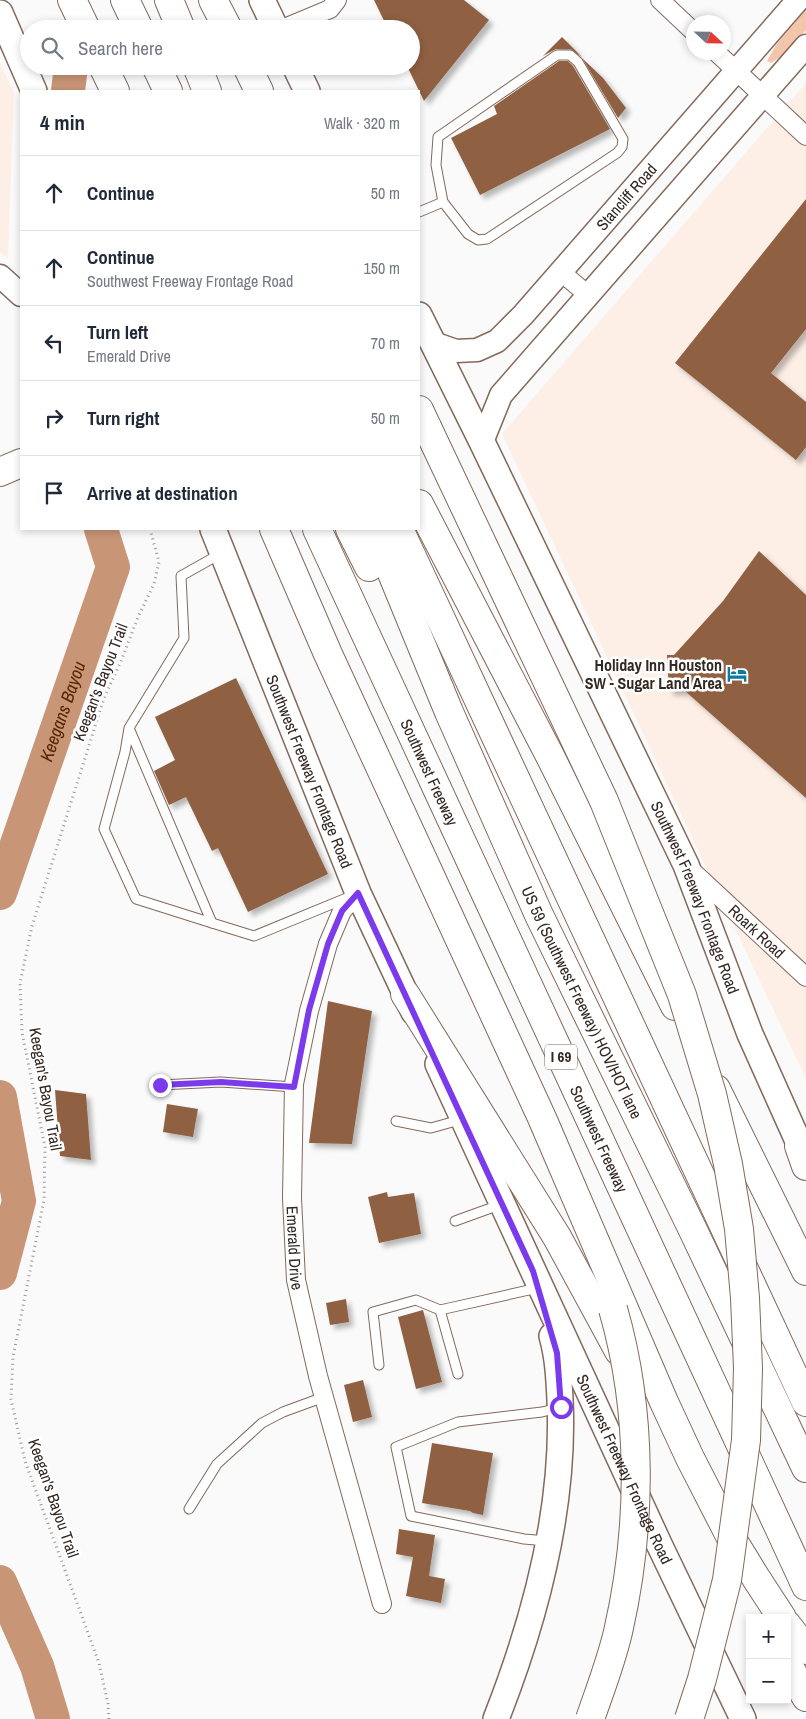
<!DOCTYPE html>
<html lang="en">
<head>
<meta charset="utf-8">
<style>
  body { margin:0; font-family:"Archivo Narrow",sans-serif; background:#f6f6f7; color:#1f2937 }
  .controls { position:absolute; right:15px; bottom:15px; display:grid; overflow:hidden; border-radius:0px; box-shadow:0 2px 8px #0003 }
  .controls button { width:45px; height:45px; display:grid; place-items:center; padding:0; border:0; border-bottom:1px solid #e0e1e3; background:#fff; color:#1f2937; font:25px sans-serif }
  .compass { position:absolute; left:686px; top:15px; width:45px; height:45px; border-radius:50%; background:#fff; box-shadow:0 2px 8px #0003; rotate:112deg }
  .stop { position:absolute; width:15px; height:15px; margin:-11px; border:4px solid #7c3aed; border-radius:50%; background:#fff }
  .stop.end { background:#7c3aed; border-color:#fff; box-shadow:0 1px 5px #0008 }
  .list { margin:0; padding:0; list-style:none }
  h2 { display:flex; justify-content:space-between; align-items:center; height:65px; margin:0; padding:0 20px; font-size:21px }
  h2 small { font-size:16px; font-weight:400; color:#747a83 }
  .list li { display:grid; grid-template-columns:32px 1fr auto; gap:15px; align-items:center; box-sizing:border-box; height:75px; padding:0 20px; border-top:1px solid #e0e1e3 }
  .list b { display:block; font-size:19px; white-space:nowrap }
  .list p { margin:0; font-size:16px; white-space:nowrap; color:#747a83 }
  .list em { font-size:16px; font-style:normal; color:#747a83 }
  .icon { flex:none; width:28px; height:28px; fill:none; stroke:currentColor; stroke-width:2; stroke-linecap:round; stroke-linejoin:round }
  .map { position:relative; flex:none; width:806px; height:1719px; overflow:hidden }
  .search { position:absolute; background:#fff; box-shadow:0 2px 8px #0003; left:20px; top:20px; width:400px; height:55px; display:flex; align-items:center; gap:12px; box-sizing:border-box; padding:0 18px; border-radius:28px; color:#747a83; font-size:19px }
  .panel { position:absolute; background:#fff; box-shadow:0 2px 8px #0003; left:20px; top:90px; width:400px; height:440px; border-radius:0px }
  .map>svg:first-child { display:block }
</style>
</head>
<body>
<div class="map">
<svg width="806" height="1719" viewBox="0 0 806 1719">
  <defs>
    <filter id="shadow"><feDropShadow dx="4.5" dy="4.5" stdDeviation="2.5" flood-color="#0004"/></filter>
  </defs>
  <rect width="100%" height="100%" fill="#fafafa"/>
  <!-- built -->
  <g fill="#feefe6">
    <path d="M0,63l14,29 -6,167 -8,-7z"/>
    <path d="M806,83v996l-304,-645z"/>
  </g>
  <!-- green -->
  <path fill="#f3c5aa" d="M806,9v21l-21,24 -14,9 -4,-2 9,-16z"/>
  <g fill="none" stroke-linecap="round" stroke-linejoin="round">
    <!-- river -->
    <g stroke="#c89576" stroke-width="34">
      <path d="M68,91l3,-25"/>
      <path id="s1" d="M0,893l113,-326 -12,-38"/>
      <path d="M0,1097l19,104 -19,72"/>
      <path d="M0,1582l37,84 16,53"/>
    </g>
  </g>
  <!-- building -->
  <g fill="#8f6043" filter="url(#shadow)">
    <path d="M374,0h90l25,20 -65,81 -17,-35h4v-37h-23z"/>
    <path d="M562,37l20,20 -12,-8h-14l-13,7z"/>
    <path d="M582,58l21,20 23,30 -8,10z"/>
    <path d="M559,61h9l5,5 37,63 -130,66 -29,-57 46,-24 -3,-8z"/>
    <path d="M806,199v130l-35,44 35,29v45l-10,13 -121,-97z"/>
    <path d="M759,551l47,44v203l-121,-107h-16l-2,-36h7l49,-54z"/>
    <path d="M236,678l92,196 -80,38 -30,-64 -6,3 -26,-54 -17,8 -15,-34 21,-11 -20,-43z"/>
    <path d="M328,1001l44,10 -20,133 -43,-1z"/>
    <path d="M55,1090l31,4 5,66 -31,-4z"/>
    <path d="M167,1104l31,5 -5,28 -30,-5z"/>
    <path d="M387,1192l1,5 26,-4 7,41 -42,9 -11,-46z"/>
    <path d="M346,1299l3,23 -19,3 -4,-22z"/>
    <path d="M423,1310l19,72 -26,7 -18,-72z"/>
    <path d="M363,1380l9,37 -19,5 -9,-37z"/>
    <path d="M432,1443l61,10 -10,62 -10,-2 -3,-2 -48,-8z"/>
    <path d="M399,1529l36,6 -6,41 16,3 -4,24 -35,-7 7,-39 -17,-3z"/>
  </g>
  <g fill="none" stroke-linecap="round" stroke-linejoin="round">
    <defs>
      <g id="service">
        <path d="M557,55h13l8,7 45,77 -1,8 -5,6 -130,86 -9,1 -10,-6 -25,-32 -7,-37 2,-28z"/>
        <path d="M419,212l24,-10"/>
        <path d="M129,728l83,195 -76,-24 -32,-70 21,-77 4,-24 55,-90 -3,-62 39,-22"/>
        <path d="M212,923l42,13 95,-39"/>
        <path d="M160,1085l61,-3 73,5"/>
        <path d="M396,1121l35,7 32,-9"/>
        <path d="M455,1221l47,-17"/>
        <path d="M440,1310l18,64"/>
        <path d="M379,1365l-6,-53 43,-12 24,10 98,-22"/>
        <path d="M189,1509l28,-45 45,-41 21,-11 41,-15"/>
        <path d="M547,1541l-23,-2 -113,-23 -15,-69 62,-25 84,-10 16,-4"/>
      </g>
      <g id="minor">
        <path d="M660,0l34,32"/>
        <path d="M282,29l48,-20 7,-9"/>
        <path d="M716,52l90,84"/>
        <path d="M561,272l27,23"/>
        <path id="s2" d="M691,870l115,107"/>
        <path id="s3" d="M358,893l-16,18 -14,33 -19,67 -15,73 -2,114 4,82 22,96 64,228"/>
      </g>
      <g id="tertiary">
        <path d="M0,276l21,19"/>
        <path id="s4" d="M433,343l23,8 21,-1 20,-9 26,-26 275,-315"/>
        <path d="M482,442l19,-47 305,-349"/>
      </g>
      <g id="secondary">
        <path d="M262,0l14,29"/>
        <path d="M0,13l34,78"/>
        <path d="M295,66l12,25"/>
        <path id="s5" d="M419,315l63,127 204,423 64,169 56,125"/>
        <path id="s6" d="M213,529l145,364 56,119"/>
        <path id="s7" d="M438,1064l221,480 84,175"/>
        <path d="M496,1719c39,-99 69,-212 64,-319 -1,-22 -2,-43 -8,-64"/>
      </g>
      <g id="motorway">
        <path d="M72,0l14,29"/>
        <path d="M125,0l14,29"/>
        <path d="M169,0l12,29"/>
        <path d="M213,0l15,29"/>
        <path d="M103,66l12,25"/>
        <path d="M156,66l12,25"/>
        <path d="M197,66l10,25"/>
        <path d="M247,66l12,25"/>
        <path d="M419,410l8,17"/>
        <path d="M0,472l21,-9"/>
        <path d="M419,504l130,250 126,252"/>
        <path d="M274,529l54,125 214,464 122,284 26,56 39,76 27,44 26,40"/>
        <path id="s8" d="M317,529l489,1057"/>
        <path d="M350,529l19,38"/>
        <path id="s9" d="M372,529l17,37 60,146 90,203 152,311 115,242"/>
        <path d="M399,529l407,873"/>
        <path d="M405,994l152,243 62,114"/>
        <path d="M716,1089l90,182"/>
        <path d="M799,1146l7,20"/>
        <path d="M787,1625l19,25"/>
        <path d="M787,1663l19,34"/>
      </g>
    </defs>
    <!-- service casing -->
    <use href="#service" stroke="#83695a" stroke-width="11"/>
    <!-- minor casing -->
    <use href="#minor" stroke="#83695a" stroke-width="20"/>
    <!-- tertiary casing -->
    <use href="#tertiary" stroke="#83695a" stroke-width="25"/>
    <!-- secondary casing -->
    <use href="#secondary" stroke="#83695a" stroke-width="28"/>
    <!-- motorway casing -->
    <use href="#motorway" stroke="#83695a" stroke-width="30"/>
    <!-- path -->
    <path stroke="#9c9794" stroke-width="3" stroke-dasharray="1 4" stroke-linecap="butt" d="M109,1719l-1,-15 -9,-41 -74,-202 -14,-62 2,-42 31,-157 1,-53 -23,-115 -2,-49 12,-57 72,-228 18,-39 16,-42 16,-33 5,-22 -9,-33"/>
    <!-- service -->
    <use href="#service" stroke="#fff" stroke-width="9"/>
    <!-- minor -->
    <use href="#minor" stroke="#fff" stroke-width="18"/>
    <!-- tertiary -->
    <use href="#tertiary" stroke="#fff" stroke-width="22"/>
    <!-- secondary -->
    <use href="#secondary" stroke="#fff" stroke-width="25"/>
    <!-- motorway -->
    <use href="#motorway" stroke="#fff" stroke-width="28"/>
    <defs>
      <g id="motorway-bridge">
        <path d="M427,427l177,374 78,194 30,99 16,70 11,65 6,69 3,70 -2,72 -19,140 -25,99 -13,40"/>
        <path d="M590,1719c10,-29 21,-57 28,-87 24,-105 25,-219 -5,-323"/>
      </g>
    </defs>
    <!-- motorway-bridge casing -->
    <use href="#motorway-bridge" stroke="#83695a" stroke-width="30" stroke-linecap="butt"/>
    <!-- motorway-bridge -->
    <use href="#motorway-bridge" stroke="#fff" stroke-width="28"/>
  </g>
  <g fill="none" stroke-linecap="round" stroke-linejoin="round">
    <!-- route -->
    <path stroke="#7c3aed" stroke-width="6" d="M160,1085l61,-3 73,5 15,-77 19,-66 14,-33 16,-18 175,378 24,82 4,54"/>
  </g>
  <!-- icons -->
  <defs>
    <symbol id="hotel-bare" viewBox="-9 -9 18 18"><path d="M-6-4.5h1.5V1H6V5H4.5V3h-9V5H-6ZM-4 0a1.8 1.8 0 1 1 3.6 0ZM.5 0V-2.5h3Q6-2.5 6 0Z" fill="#0e7aa4" stroke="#fff" stroke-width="2.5" paint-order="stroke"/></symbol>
  </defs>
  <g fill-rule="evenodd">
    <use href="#hotel-bare" x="723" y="660" width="28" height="28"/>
  </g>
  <g text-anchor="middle" stroke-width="5" stroke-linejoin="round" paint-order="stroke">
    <!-- shield labels -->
    <rect fill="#fff" stroke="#706864" stroke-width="1" x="545" y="1044.5" width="32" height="25" rx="4"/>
    <g font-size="15" font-weight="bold" fill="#322721">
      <text x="561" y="1062">I 69</text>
    </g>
    <!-- street labels -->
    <g font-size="16" fill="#322721" stroke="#fff">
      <text dy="6" stroke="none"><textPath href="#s4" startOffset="261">Stancliff Road</textPath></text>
      <text transform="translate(100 682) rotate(-69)" y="6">Keegan's Bayou Trail</text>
      <text dy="6" stroke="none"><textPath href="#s6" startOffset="261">Southwest Freeway Frontage Road</textPath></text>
      <text dy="6" stroke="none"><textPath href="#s8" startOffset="268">Southwest Freeway</textPath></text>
      <text dy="6" stroke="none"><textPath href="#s5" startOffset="645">Southwest Freeway Frontage Road</textPath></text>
      <text dy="6" stroke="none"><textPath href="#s2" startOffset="90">Roark Road</textPath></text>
      <text dy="6" stroke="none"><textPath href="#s9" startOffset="518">US 59 (Southwest Freeway) HOV/HOT lane</textPath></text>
      <text transform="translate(46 1089) rotate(80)" y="6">Keegan's Bayou Trail</text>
      <text dy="6" stroke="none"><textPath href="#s8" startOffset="672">Southwest Freeway</textPath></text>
      <text dy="6" stroke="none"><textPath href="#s3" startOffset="368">Emerald Drive</textPath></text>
      <text dy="6" stroke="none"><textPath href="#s7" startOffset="446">Southwest Freeway Frontage Road</textPath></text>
      <text transform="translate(54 1498) rotate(71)" y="6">Keegan's Bayou Trail</text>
    </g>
    <!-- poi labels -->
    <g font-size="16" font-weight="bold" fill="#322721" stroke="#fff" text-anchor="end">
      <text x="722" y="671">Holiday Inn Houston<tspan x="722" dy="18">SW - Sugar Land Area</tspan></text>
    </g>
    <!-- water labels -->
    <g font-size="18" font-style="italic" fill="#552601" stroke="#fff">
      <text dy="6" stroke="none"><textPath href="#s1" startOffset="192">Keegans Bayou</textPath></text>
    </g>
  </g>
</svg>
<div class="controls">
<button>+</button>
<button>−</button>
</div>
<svg class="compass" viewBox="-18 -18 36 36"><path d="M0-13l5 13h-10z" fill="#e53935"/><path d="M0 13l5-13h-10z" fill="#747a83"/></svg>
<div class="stop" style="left:561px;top:1407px"></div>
<div class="stop end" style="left:160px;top:1085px"></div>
<div class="search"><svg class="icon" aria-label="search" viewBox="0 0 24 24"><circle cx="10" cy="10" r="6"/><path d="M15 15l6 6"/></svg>Search here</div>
<section class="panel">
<h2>4 min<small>Walk · 320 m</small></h2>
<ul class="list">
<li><svg class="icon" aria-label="ahead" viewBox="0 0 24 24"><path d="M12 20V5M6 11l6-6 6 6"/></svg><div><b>Continue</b></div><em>50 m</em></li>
<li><svg class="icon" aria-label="ahead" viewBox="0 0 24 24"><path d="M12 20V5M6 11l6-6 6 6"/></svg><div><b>Continue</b><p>Southwest Freeway Frontage Road</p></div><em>150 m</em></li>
<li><svg class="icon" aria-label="left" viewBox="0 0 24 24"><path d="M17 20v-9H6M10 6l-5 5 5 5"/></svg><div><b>Turn left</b><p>Emerald Drive</p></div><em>70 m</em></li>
<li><svg class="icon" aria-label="right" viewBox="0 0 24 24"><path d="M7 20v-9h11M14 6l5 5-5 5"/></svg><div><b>Turn right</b></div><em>50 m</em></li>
<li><svg class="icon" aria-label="arrive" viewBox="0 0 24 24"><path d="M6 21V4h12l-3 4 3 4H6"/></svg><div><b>Arrive at destination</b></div></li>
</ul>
</section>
</div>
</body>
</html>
